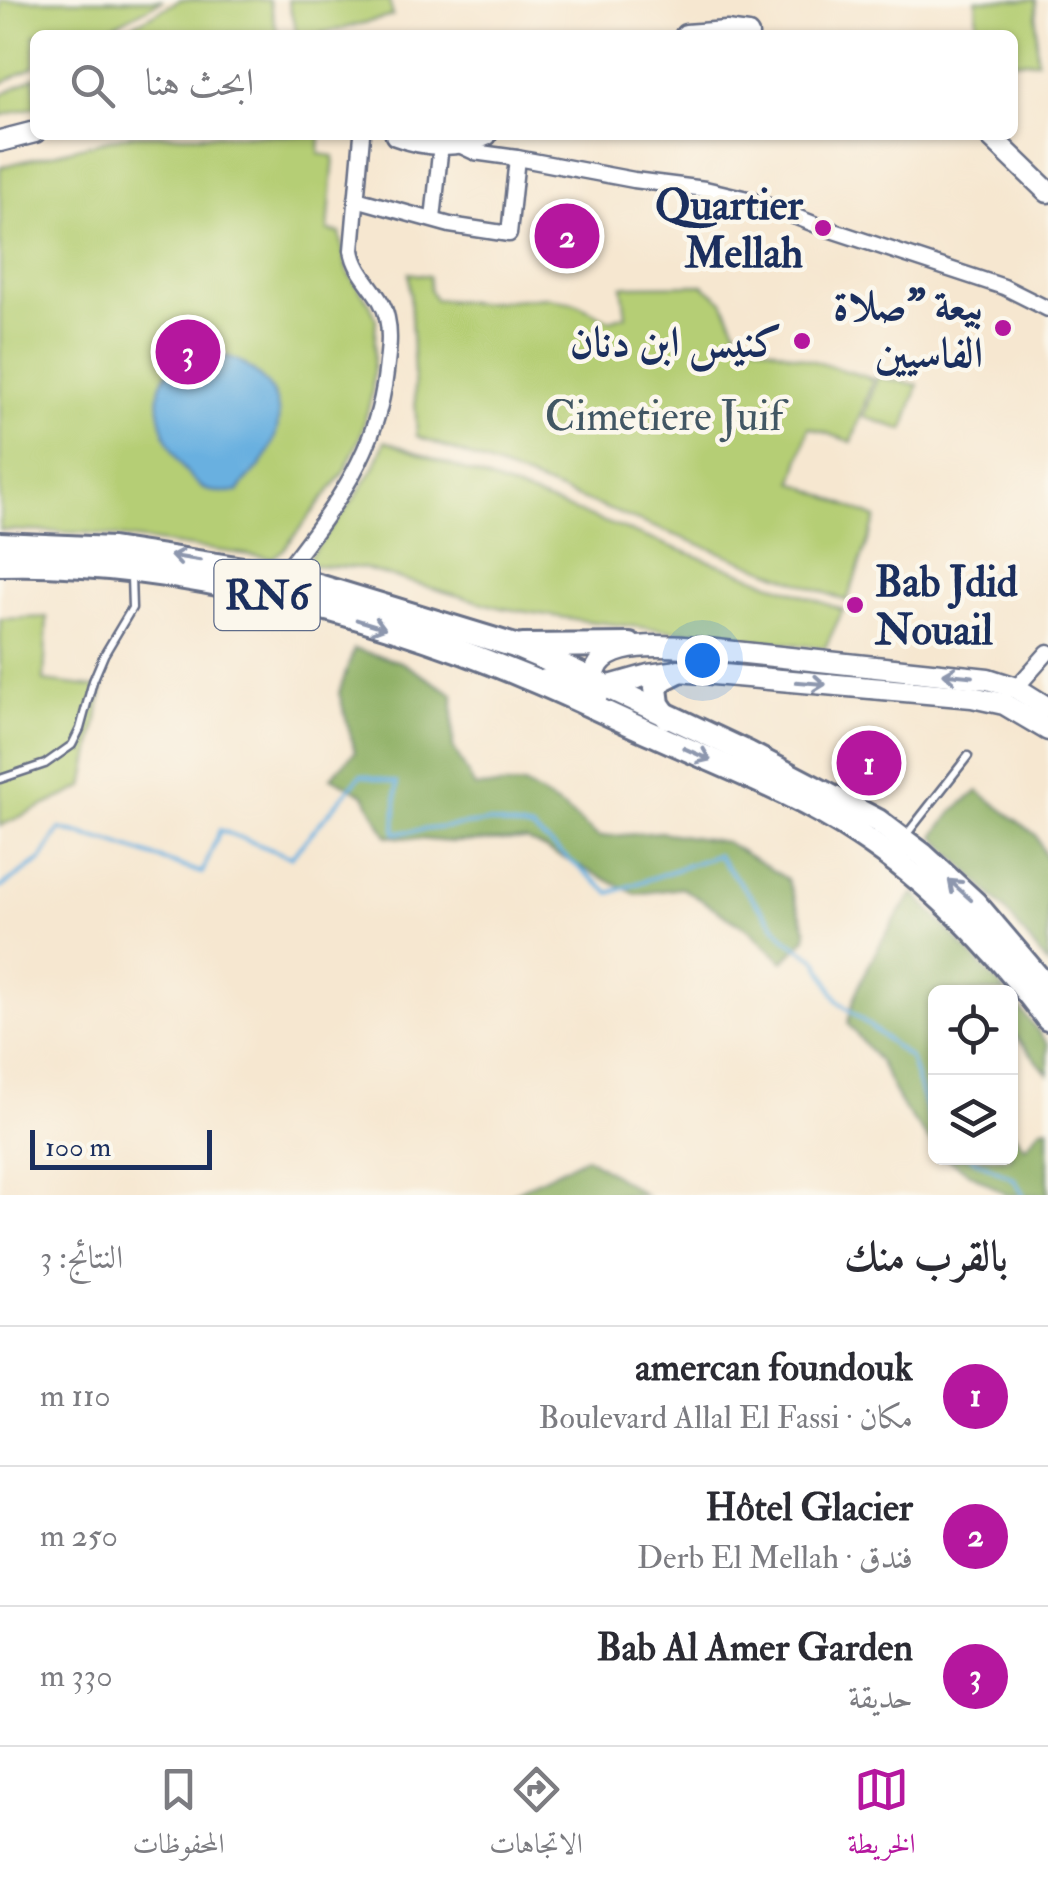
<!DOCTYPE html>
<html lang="ar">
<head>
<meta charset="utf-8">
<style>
  body { margin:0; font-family:"IM FELL Double Pica",Amiri,serif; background:#f2f2f3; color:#2b2b33; direction:rtl }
  .controls { position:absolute; right:30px; bottom:30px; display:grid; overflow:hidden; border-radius:15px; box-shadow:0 2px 8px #0004 }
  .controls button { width:90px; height:90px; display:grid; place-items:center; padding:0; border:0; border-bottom:2px solid #e1e1e2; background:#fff; color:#2b2b33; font:50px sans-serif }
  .scale { position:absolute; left:30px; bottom:25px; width:182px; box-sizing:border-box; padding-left:10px; border:5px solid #1b2f5e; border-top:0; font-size:28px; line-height:35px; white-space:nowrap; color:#1b2f5e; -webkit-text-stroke:8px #fbf7ec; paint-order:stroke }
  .you { position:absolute; left:702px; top:660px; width:35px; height:35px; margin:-25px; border:8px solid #fff; border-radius:50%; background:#1a73e8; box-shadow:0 0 0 15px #1a73e833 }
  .badge { display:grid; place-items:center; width:65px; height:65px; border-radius:50%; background:#b5179e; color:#fff; font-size:32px; font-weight:700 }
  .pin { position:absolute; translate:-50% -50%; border:5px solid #fff; box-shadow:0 2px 10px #0006 }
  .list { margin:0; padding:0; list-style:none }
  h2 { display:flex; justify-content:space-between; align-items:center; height:130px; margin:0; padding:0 40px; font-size:42px }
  h2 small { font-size:32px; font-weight:400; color:#7c7c81 }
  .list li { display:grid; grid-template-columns:65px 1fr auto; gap:30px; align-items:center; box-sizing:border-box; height:140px; padding:0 40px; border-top:2px solid #e1e1e2 }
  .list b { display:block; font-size:38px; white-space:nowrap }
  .list p { margin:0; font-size:32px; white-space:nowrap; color:#7c7c81 }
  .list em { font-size:32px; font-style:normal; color:#7c7c81 }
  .icon { flex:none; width:55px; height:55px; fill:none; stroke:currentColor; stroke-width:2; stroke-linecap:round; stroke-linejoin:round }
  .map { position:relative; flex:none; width:1048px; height:1195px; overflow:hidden; direction:ltr }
  .search { position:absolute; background:#fff; box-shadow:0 2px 8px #0004; left:30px; right:30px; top:30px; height:110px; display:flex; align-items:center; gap:25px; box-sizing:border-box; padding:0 35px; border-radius:15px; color:#7c7c81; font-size:38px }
  .sheet { height:550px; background:#fff }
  nav { display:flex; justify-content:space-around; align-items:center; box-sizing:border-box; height:140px; border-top:2px solid #e1e1e2; background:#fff; font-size:28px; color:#7c7c81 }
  nav a { display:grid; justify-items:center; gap:5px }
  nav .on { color:#b5179e }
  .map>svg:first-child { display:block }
</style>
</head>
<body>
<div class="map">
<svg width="1048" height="1195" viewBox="0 0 1048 1195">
  <rect width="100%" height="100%" fill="#fbf7ec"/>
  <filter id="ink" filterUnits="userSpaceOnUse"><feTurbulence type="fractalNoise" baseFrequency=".01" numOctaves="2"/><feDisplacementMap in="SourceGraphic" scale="20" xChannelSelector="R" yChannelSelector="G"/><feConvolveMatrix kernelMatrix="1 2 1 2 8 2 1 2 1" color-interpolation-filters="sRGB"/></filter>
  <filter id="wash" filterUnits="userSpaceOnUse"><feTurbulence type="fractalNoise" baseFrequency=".0048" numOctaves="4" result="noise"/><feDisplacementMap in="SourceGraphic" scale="40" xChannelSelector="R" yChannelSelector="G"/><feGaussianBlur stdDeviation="2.25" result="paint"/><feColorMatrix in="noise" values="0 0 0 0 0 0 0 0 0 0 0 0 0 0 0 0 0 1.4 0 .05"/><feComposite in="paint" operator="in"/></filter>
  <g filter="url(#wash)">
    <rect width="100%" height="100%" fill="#f6e7d0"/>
    <!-- green -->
    <g fill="#b5ce74" stroke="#687e69" stroke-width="2.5">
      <path d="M0,0h163l-68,35h-60v31l-35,18z"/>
      <path d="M180,0h89l9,35h-164z"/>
      <path d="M288,0h101l4,16 -78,19h-18z"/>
      <path d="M976,0h60l1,61h-24v-26h-36z"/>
      <path d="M35,77v30l-35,9v-20z"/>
      <path d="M129,135h191l-1,19 15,2 -6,75 12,2 7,38 23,33 6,15 -4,75 -12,44 -16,34 -60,77 -12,9 -182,-25 -90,-3v-363z"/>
      <path d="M409,273l20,3 1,14 5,9 44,4 66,-6 30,6 35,17 16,-5 -4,-29 81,-1 20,16 18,38 132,40 -21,63 -43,-15 -16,55 83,36 -29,83 -430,-165z"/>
      <path d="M877,377l41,8 -14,45 -40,-13z"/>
      <path d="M385,441l458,169 -18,38 -239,-27 -85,-13 -139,-40 -53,-3v-8l42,-54 23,-35z"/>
      <path d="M47,617l-3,64 59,7 -19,99 -84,39v-207z"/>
    </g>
    <!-- forest -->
    <g fill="#90b166" stroke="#567062" stroke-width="2.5">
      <path d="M354,649l47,13 52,32v53l22,40 49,-2 39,23 36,29 61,-5 66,10 61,37 20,52 -1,7 -23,24 -35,-33 -66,-41 -46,6 -110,-54 -75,2 -64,-6 -23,-41 -33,-18 24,-25 -16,-59z"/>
      <path d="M978,791l58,44 12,27v103l-43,-55 -71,-74 20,-26z"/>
      <path d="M914,893l92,99h-70l-1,156 -34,-43 -21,-42 -32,-39c6,-41 41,-98 66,-131z"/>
      <path d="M1011,997l37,47v30l-37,-44z"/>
      <path d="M1048,1127v68h-41l-62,-37h65l1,-28 14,17 17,-19z"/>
      <path d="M586,1157l59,38h-133l1,-2z"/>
    </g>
    <!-- water -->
    <path fill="#69b0e0" stroke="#42709f" stroke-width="2.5" d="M225,356c15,3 23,11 34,20 28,25 23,55 4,86 -7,11 -19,18 -25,30 -10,-1 -21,2 -31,-2 -30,-13 -70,-97 -35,-121 14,-11 36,-10 53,-13z"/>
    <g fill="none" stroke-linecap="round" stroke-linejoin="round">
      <!-- stream -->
      <g stroke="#69b0e0" stroke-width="4">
        <path d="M0,888l41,-28 19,-31 51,13 91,31 18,-43 71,27 70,-82 36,8 -2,50 94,-11 44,8 77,63 107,-38 69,84 31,21 21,41 72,57 26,82"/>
        <path d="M971,1158l43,21 9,16"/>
      </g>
    </g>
  </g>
  <g filter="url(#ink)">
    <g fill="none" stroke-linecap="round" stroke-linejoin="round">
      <defs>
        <g id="lane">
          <path d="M0,779l45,-15 27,-19 8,-16 13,-48 11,-26 28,-47 -1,-32"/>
          <path d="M907,834l61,-78"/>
        </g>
        <g id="street">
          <path d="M517,158l117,22 71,9 51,12 63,25 185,61 44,22"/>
          <path d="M356,199l94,26 59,9 8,-76 -43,-6 -17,-8"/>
          <path d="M433,219l8,-75"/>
          <path d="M282,575c49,-64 95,-120 104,-203 2,-18 5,-37 1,-54 -5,-26 -31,-41 -35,-68l10,-115"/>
          <path d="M1016,688l32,-36"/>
        </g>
        <g id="secondary">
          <path d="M686,35l40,-3 22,3"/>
          <path d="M396,135c29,11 62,13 90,0"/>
          <path d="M989,135l59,57"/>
          <path d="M0,141l35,-9"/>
          <path d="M707,649l281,30 28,9 32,20"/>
          <path d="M545,680l50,10 53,-15 31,-4 293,26 32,7 44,26"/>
          <path d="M597,696c-19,-61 68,-50 101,-48"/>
        </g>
        <g id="primary">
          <path d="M0,544l112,5 170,26 233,71 50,21 183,86 130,68 45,34 52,48 73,86"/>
          <path d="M0,564c168,-5 369,48 523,112 45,18 88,40 132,59 68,31 141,58 204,100 75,49 135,113 189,184"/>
          <path d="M523,646l107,-1"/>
          <path d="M667,717l-9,-13 -2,-16 7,-9 16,-8"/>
        </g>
      </defs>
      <!-- lane casing -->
      <use href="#lane" stroke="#686f86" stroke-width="11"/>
      <!-- street casing -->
      <use href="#street" stroke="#686f86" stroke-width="19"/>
      <!-- secondary casing -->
      <use href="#secondary" stroke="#686f86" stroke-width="25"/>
      <!-- primary casing -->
      <use href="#primary" stroke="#686f86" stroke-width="28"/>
      <!-- lane -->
      <use href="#lane" stroke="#fff" stroke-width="6"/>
      <!-- street -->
      <use href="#street" stroke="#fff" stroke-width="14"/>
      <!-- secondary -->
      <use href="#secondary" stroke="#fff" stroke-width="20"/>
      <!-- primary -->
      <use href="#primary" stroke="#fff" stroke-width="22"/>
    </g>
    <!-- one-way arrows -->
    <defs><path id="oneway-shaft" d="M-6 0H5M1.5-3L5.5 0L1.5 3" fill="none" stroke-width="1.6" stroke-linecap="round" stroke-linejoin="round" transform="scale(2.5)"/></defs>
    <g stroke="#8d97ae">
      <use href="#oneway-shaft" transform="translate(185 558) rotate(-171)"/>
      <use href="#oneway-shaft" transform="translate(371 624) rotate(17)"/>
      <use href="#oneway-shaft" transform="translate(958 675) rotate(-174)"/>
      <use href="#oneway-shaft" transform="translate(811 683) rotate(5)"/>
      <use href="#oneway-shaft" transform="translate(697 754) rotate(24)"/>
      <use href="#oneway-shaft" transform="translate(960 890) rotate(-138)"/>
    </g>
  </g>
  <!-- markers -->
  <g fill="#b5179e" stroke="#fbf7ec" stroke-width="4">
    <circle cx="823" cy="228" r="10"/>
    <circle cx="1003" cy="328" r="10"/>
    <circle cx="802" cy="341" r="10"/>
    <circle cx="855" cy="605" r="10"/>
  </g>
  <g text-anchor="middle" stroke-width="9" stroke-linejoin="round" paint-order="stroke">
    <!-- shield labels -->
    <rect fill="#fbf7ec" stroke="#5e6b89" stroke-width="2.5" x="214.5" y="560" width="105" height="70" rx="8"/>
    <g font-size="40" font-weight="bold" fill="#1b2f5e">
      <text x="267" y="609">RN6</text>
    </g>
    <!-- poi labels -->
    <g font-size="42" font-weight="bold" fill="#1b2f5e" stroke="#fbf7ec" text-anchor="end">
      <text x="803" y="219">Quartier<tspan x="803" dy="48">Mellah</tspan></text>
      <text x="983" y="319">بيعة "صلاة<tspan x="983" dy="48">الفاسيين</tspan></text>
      <text x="782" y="356">كنيس ابن دنان</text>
      <text x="875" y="596" text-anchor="start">Bab Jdid<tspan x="875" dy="48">Nouail</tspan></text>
    </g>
    <!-- park labels -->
    <g font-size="42" fill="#425764" stroke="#fbf7ec">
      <text x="664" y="430">Cimetiere Juif</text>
    </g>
  </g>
</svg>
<div class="controls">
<button><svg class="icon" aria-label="locate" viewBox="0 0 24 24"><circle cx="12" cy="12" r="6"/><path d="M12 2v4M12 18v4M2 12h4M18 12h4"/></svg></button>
<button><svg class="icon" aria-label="layers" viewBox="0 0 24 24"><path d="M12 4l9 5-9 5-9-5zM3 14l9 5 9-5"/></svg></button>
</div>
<div class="scale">100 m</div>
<div class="you"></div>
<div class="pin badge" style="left:869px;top:763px">1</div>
<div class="pin badge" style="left:567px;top:236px">2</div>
<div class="pin badge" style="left:188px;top:352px">3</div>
<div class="search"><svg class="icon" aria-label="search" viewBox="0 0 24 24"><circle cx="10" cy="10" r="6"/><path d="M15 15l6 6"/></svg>ابحث هنا</div>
</div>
<section class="sheet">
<h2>بالقرب منك<small>النتائج: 3</small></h2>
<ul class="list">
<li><span class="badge">1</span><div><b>amercan foundouk</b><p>مكان · Boulevard Allal El Fassi</p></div><em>110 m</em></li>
<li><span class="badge">2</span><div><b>Hôtel Glacier</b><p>فندق · Derb El Mellah</p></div><em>250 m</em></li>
<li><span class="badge">3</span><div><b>Bab Al Amer Garden</b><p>حديقة</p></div><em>330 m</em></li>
</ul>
</section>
<nav>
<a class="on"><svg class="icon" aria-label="map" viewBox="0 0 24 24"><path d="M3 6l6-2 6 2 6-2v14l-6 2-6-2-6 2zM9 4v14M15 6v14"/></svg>الخريطة</a>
<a><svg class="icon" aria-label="directions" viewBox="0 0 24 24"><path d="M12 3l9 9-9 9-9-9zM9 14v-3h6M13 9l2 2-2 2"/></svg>الاتجاهات</a>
<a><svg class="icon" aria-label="saved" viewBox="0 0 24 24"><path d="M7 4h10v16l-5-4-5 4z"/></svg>المحفوظات</a>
</nav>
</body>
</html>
